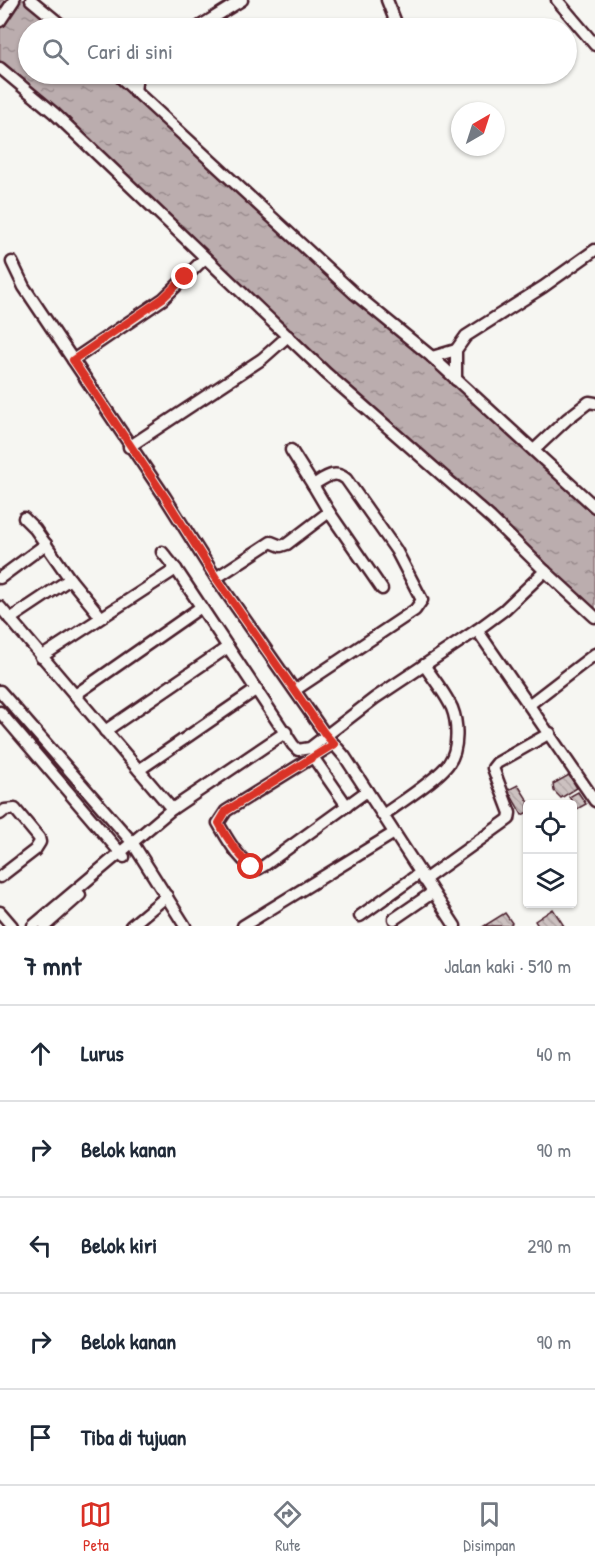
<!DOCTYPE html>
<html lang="id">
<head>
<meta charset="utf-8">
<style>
  body { margin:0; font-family:"Patrick Hand",sans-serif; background:#f6f6f7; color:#1f2937 }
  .controls { position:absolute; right:18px; bottom:18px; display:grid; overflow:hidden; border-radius:6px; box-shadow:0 2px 4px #0004 }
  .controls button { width:54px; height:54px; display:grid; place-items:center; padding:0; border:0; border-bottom:2px solid #e0e1e3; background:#fff; color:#1f2937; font:30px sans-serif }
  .compass { position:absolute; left:451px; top:102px; width:54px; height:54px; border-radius:50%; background:#fff; box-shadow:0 2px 4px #0004; rotate:39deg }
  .stop { position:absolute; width:18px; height:18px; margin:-14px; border:4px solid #d93025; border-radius:50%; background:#fff }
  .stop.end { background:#d93025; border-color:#fff; box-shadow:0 2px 6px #0008 }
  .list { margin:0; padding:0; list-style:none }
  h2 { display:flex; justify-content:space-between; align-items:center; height:78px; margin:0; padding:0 24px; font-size:26px }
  h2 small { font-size:20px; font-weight:400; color:#747a83 }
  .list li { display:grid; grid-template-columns:39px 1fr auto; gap:18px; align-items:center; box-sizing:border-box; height:96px; padding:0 24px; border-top:2px solid #e0e1e3 }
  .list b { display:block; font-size:22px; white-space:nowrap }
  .list em { font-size:20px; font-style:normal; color:#747a83 }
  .icon { flex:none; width:33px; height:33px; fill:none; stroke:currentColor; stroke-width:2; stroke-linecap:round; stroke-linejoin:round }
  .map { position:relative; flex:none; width:595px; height:926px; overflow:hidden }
  .search { position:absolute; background:#fff; box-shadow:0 2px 4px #0004; left:18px; right:18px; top:18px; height:66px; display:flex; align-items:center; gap:15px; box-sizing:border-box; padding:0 21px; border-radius:33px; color:#747a83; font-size:22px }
  .sheet { height:558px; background:#fff }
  nav { display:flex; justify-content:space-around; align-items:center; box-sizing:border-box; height:84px; border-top:2px solid #e0e1e3; background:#fff; font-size:16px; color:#747a83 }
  nav a { display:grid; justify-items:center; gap:3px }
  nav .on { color:#d93025 }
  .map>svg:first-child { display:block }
</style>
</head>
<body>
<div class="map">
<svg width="595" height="926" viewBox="0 0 595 926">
  <defs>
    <pattern id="water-ripples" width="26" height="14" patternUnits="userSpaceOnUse" patternTransform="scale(1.5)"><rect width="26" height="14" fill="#bbadae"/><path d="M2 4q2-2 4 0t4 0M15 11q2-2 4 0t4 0" fill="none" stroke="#9a8c8e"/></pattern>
    <pattern id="building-back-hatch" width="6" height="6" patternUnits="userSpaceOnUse" patternTransform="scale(1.5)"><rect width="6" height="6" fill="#ccc1c0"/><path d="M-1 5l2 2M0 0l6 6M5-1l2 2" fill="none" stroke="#b1a5a5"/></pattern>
  </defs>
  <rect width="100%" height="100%" fill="#f6f6f2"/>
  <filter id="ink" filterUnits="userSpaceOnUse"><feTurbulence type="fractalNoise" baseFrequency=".0167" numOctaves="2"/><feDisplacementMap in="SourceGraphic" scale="12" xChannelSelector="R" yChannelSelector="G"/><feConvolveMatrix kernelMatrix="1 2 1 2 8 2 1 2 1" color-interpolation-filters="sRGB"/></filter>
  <g filter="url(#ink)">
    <!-- water -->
    <path fill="url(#water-ripples)" stroke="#8e747a" stroke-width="1.5" d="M0,0h31l34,28h-37v46h89l478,433v110l-595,-549z"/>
    <!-- building -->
    <g fill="url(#building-back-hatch)" stroke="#4a1f2b" stroke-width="1.5">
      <path d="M569,775l8,13 -16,10 -7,-7 -1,-7z"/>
      <path d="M518,785l12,19h-2v8l-6,3 -14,-25z"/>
      <path d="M578,792l8,12 -9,5 -8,-12z"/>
      <path d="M553,909l11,17h-26l-3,-5z"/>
      <path d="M505,913l7,10 -3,3h-25z"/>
    </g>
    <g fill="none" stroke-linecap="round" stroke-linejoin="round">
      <defs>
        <g id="street">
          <path d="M31,0l34,28"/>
          <path d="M387,0l11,28"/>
          <path d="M557,0l38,45"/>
          <path d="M0,21l14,-21"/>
          <path d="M197,28l45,-28"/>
          <path d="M0,68l54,45 273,261 164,144 54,53 50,46"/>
          <path d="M117,74l238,220 77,63 163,150"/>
          <path d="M135,92l2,-18"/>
          <path d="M12,262l12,25 141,210 51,81 109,156 20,23 110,169"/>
          <path d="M432,357l24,-7"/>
          <path d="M73,360l90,-61 42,-41"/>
          <path d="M456,380v-30l10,-14 77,-49 52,-37"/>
          <path d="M129,447l133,-88 26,-23"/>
          <path d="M291,450l22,35"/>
          <path d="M534,450l33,-31 22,-17 6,1"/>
          <path d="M329,512l53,77"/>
          <path d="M24,518l11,11 35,50 31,38"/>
          <path d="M162,552l14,17 117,176 5,5 12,-2 65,-50 102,-68 27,-20 41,-39"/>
          <path d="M0,578l46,-34"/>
          <path d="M216,578l55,-36 10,4 6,-2 42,-32 -16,-27c12,-7 21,-16 33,-6l50,71 26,50 -7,10 -120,80"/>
          <path d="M0,607l172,202"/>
          <path d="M10,619l60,-40"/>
          <path d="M477,630l118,171"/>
          <path d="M41,657l135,-88"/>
          <path d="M0,691l132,151 53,84"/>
          <path d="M75,695l126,-88"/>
          <path d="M530,704l65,-50"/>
          <path d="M0,712l124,145"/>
          <path d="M105,731l123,-84"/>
          <path d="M334,744l-108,67 -8,12c9,15 22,41 40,46l7,-4 102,-74"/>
          <path d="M313,757l34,49"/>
          <path d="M139,770l118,-81"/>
          <path d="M0,814l5,-4 10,-1 24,29 1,4 -5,8 -35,27"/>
          <path d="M383,815c17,-12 56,-37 66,-52 10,-14 9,-40 3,-55 -7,-15 -19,-30 -28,-43"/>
          <path d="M424,880l85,-61 1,-6 -17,-45 4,-5 53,-30"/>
          <path d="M0,912l12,14"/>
          <path d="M360,916l60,-43"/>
          <path d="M394,919l38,-26"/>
          <path d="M33,926l139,-117 114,-77"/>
          <path d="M45,926l35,-31"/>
          <path d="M131,926l36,-30"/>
          <path d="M243,926l151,-93"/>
        </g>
      </defs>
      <!-- street casing -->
      <use href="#street" stroke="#4a1f2b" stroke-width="15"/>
      <!-- street -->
      <use href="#street" stroke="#f6f6f2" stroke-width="10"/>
    </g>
  </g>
  <g fill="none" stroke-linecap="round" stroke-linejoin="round" filter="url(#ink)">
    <!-- route -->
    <path stroke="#d93025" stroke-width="8" d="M185,277l-22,21 -90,62 92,137 51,81 109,156 9,10 -108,67 -7,12c8,16 19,31 32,44"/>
  </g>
</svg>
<div class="controls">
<button><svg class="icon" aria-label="locate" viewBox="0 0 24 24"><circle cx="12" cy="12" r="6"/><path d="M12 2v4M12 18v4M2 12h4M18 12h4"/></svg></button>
<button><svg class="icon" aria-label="layers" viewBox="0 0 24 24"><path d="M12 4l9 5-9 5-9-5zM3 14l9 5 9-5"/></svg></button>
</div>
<svg class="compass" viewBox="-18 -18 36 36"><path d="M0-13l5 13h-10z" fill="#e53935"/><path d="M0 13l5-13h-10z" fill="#747a83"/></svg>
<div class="stop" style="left:251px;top:867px"></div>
<div class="stop end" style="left:185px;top:277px"></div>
<div class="search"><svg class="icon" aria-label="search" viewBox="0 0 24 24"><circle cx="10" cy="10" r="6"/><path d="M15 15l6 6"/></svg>Cari di sini</div>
</div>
<section class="sheet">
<h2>7 mnt<small>Jalan kaki · 510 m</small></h2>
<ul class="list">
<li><svg class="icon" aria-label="ahead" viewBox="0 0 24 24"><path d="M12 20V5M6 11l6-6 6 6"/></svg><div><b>Lurus</b></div><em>40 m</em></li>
<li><svg class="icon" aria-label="right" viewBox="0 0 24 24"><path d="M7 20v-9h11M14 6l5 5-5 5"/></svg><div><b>Belok kanan</b></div><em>90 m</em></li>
<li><svg class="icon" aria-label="left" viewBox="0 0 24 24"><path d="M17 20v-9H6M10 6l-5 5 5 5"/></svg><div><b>Belok kiri</b></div><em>290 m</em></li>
<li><svg class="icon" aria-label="right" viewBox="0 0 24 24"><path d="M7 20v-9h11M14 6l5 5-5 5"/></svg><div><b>Belok kanan</b></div><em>90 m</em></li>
<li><svg class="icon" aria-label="arrive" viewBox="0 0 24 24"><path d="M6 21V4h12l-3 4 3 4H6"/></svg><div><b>Tiba di tujuan</b></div></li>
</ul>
</section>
<nav>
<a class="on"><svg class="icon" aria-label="map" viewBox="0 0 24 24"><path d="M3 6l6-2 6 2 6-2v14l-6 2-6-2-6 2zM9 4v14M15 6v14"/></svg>Peta</a>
<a><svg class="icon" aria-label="directions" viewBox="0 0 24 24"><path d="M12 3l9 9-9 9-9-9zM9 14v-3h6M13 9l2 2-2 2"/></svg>Rute</a>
<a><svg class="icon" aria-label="saved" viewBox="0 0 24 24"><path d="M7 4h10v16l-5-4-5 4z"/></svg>Disimpan</a>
</nav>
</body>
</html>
